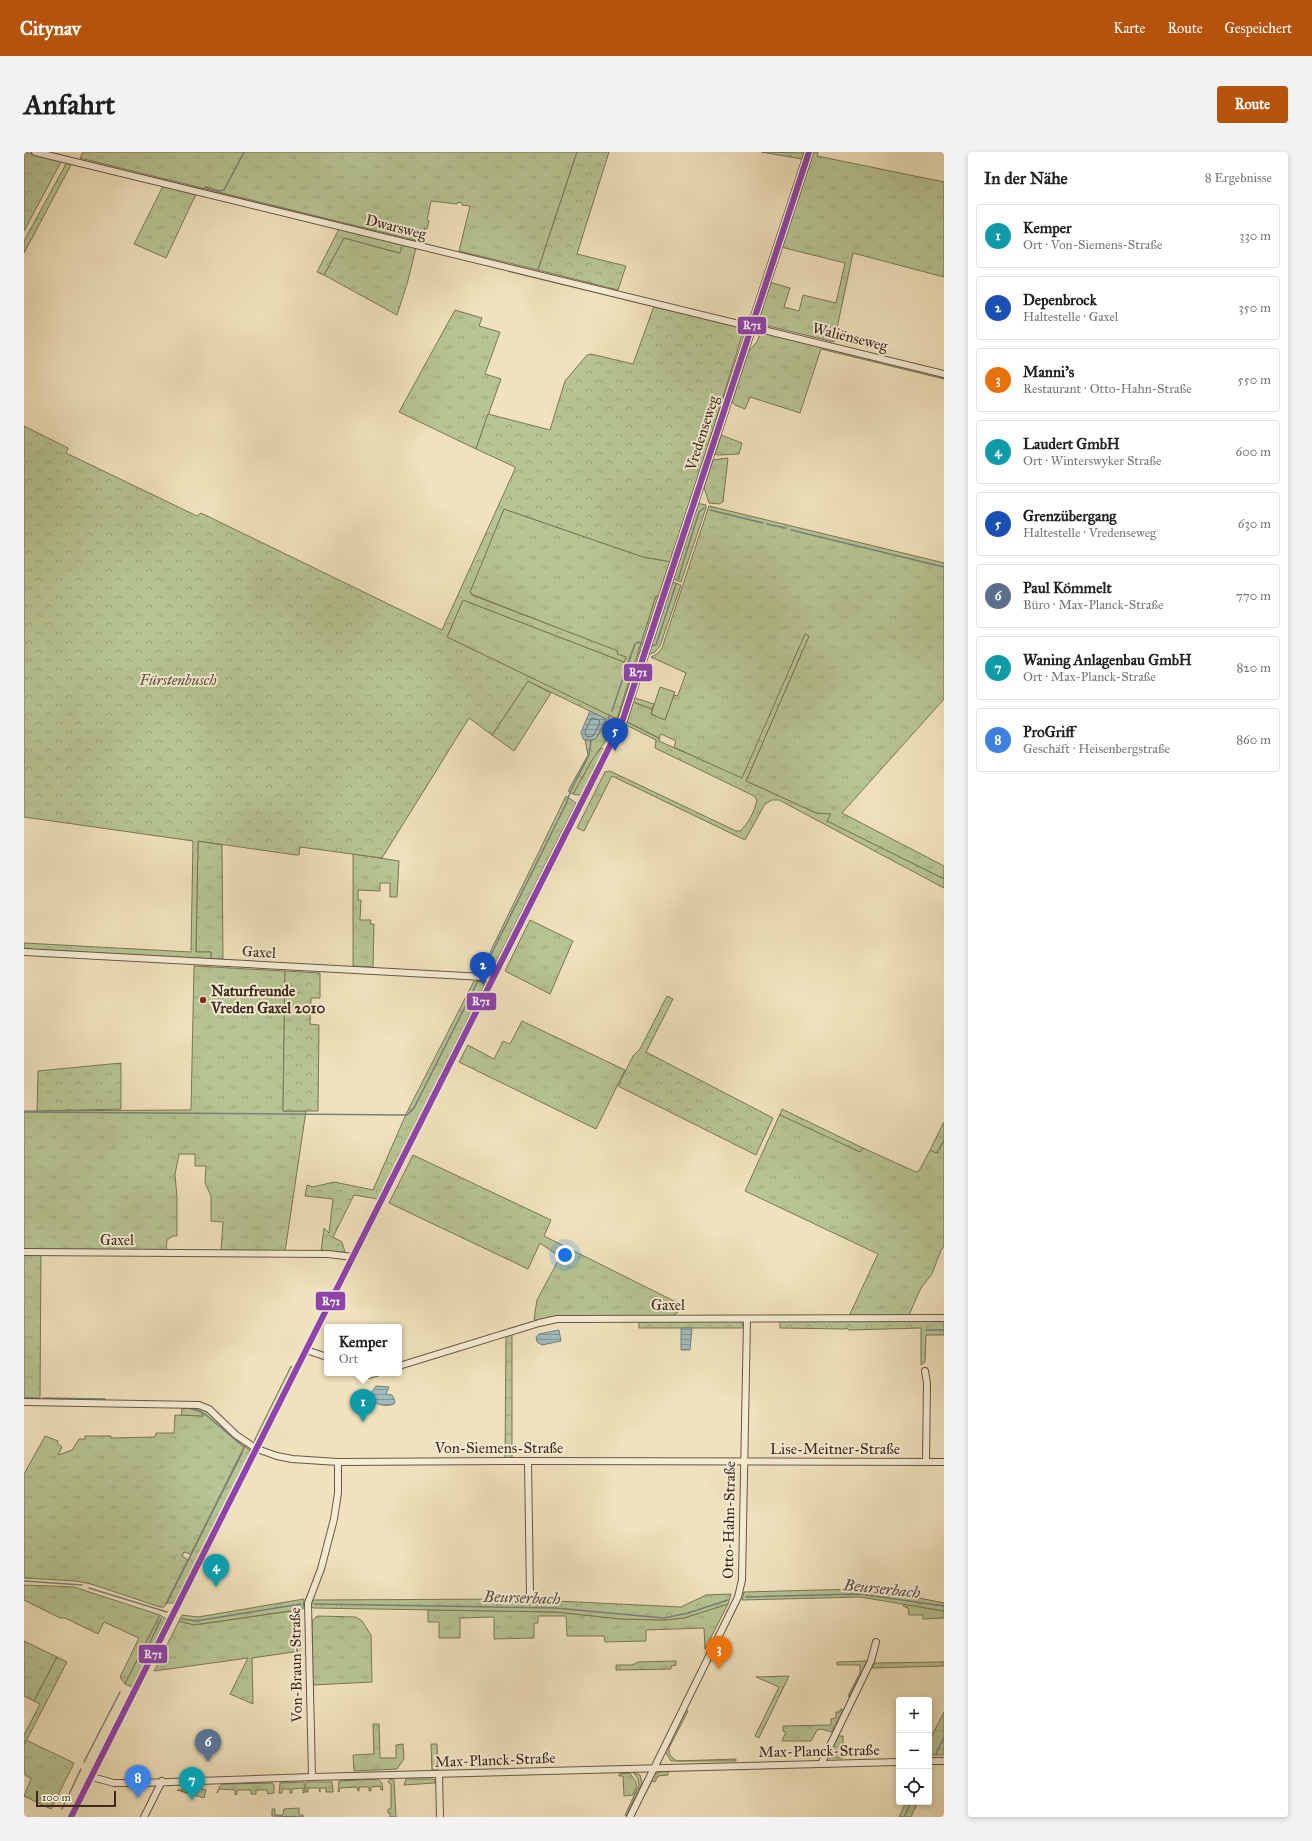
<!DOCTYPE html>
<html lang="de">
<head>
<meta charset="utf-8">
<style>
  body { margin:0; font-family:"IM FELL Great Primer",serif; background:#f2f2f2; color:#202124 }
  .controls { position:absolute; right:12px; bottom:12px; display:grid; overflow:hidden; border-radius:4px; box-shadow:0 2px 6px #0003 }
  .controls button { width:36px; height:36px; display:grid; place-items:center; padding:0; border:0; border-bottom:1px solid #e0e0e0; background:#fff; color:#202124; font:20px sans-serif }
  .scale { position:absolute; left:12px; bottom:10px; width:80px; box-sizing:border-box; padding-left:4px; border:2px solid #3d281b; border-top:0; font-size:11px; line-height:14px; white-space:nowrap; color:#3d281b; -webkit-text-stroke:3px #f5ecd4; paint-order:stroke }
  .you { position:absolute; left:541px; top:1103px; width:14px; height:14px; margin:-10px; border:3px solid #fff; border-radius:50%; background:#1a73e8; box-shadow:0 0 0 6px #1a73e833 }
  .badge { display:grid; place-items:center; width:26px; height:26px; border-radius:50%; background:#b45309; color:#fff; font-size:13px; font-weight:700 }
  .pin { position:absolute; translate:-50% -33px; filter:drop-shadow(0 1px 2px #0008) }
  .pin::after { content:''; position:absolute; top:21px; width:14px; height:12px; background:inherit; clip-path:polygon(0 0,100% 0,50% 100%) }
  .popup { position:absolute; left:300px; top:1172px; width:78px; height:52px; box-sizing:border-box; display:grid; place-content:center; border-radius:4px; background:#fff; filter:drop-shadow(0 1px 3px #0005); font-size:13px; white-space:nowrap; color:#757577 }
  .popup b { font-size:15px; color:#202124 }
  .popup::after { content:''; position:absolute; left:50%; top:100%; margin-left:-8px; border:8px solid transparent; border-top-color:#fff }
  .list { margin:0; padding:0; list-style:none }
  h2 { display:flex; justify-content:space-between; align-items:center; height:52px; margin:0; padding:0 16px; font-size:17px }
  h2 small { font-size:13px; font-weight:400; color:#757577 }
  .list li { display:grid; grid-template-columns:26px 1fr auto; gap:12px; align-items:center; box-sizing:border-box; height:64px; margin:0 8px 8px; padding:0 8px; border:1px solid #e0e0e0; border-radius:4px }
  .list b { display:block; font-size:15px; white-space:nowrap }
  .list p { margin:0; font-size:13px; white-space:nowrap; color:#757577 }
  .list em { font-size:13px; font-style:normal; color:#757577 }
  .icon { flex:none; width:22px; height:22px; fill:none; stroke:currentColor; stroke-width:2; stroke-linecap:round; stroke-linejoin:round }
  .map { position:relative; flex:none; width:920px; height:1665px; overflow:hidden; border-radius:4px }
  header { display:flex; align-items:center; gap:24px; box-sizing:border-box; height:56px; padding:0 20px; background:#b45309; color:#fff }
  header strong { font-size:19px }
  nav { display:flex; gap:22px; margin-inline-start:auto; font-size:14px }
  .intro { display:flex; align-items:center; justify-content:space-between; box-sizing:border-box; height:96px; padding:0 24px }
  h1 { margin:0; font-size:28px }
  .button { padding:10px 18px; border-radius:4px; background:#b45309; color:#fff; font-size:14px; font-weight:700 }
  main { display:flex; gap:24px; padding:0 24px }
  aside { flex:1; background:#fff; border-radius:4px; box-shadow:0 2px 6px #0003 }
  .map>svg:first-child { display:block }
</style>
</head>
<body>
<header>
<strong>Citynav</strong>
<nav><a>Karte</a><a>Route</a><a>Gespeichert</a></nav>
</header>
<div class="intro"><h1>Anfahrt</h1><a class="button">Route</a></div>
<main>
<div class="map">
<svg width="920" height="1665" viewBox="0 0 920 1665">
  <defs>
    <pattern id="grass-tufts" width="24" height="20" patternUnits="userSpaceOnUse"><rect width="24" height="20" fill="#b7c493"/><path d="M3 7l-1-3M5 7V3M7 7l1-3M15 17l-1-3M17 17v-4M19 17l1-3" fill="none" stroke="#9ea87e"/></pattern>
    <pattern id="forest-crowns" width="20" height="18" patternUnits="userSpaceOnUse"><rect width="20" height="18" fill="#b7c493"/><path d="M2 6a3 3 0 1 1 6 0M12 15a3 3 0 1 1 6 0" fill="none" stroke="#9ea87e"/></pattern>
    <pattern id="water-rules" width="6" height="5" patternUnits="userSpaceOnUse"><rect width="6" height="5" fill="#9fbbbc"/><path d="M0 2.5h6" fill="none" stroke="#839898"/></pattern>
  </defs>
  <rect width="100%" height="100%" fill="#f0e2bd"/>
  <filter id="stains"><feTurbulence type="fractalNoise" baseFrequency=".005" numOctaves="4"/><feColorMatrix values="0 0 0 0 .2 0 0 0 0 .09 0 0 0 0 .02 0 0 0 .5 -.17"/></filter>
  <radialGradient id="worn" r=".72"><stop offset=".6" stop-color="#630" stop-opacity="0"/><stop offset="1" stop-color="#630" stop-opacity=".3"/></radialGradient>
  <!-- grass -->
  <g fill="url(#grass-tufts)" stroke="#7a7657">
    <path d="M59,0h494l-39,118 -79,-19 11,-45 -8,-1v-2l-4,-1 -1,2 -26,-3 -4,19 2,1 -2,8 -2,-1 -3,14 -342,-84z"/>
    <path d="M788,0h6l-1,4 127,26v95l-91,-24 -19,89 -78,-19 13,-41 21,6 -6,19 15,4 4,-16 33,8 9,-40 -64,-16z"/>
    <path d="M139,34l33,8 -30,64 -32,-14z"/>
    <path d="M320,86l55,15 3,-8 14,3 -9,36 -10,31 -73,-40z"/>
    <path d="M431,158l27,8 -3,8 21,6 -15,42 16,5 -25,70 -77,-37z"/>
    <path d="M737,179l183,45v3l-123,-30 -21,64 -50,-16 -5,12 -10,-4 -3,-3 15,-49 10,-11z"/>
    <path d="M704,306l-5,44 -4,2 -10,-1 -5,-16 9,-27z"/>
    <path d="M672,351l10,2v3l-25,74 -8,-3z"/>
    <path d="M685,354l235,57v136l-102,114 102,53v13l-117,-58 3,-7 -14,-1 -70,-32 63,-145 -4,-1 -63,144 -68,-32 2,-6 -15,-7 -2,4 -32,-16 6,-20 19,7 -1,5 14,6 9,-25 3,1 1,-1 8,-22 -35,-16 6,-3 5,-6z"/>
    <path d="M480,357l139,48 29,5 -12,35 -4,-1 -39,124 -170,-83 16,-37 161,62 -7,-8v-3l-146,-57 -1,-5z"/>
    <path d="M647,429l10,4 -21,61 -5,6 -8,3z"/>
    <path d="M504,529l23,12 -37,58 -22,-16z"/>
    <path d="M577,596l4,2 -22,44 -5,1 -5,-1 20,-36z"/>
    <path d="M174,689l24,4 1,114h-12v-7h-15z"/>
    <path d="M329,702l46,7 -2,36h-7v-14h-10v8l-22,-1v10h3l-1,20h11l-1,4h4l-1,43 -20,-1z"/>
    <path d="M506,768l43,21 -23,53 -45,-23z"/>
    <path d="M170,814l91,5 -2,140h23l-21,141 -64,-2 2,-28 -12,-1v-25l-6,-13 1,-17h-11v-12h-16l-4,20 2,24v38h-4l-6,4 -1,10 -142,-1v-138l167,-1z"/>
    <path d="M498,869l103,49 -29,59 -137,-67 9,-17 26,14 9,-18 7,3z"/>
    <path d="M756,962l80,38 3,-4 53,24 3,-1 11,-21 8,3 6,-13v107l-3,3 -9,24 -11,14 -12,27 -60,1 29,-62 -133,-63z"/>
    <path d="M389,1003l138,65 -7,16 138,69 -5,8 -5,3 -136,5 -2,-2 3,-19 23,-43 -20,-14 -12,26 -139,-66z"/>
    <path d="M0,1101h17l-1,146h-16z"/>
    <path d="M267,1214l3,4 -36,69 -4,2z"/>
    <path d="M158,1253l24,4 45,40 -1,2 -6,-4 -53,107 -7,-2 -2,4 6,4 -24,47h-4l-69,-23 -15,-3 -52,-3v-104l21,-38 13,5 -1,2 5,4 -4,8 14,-5 7,-11h6v-3h26v2l44,-1 1,-4h18l1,-18 28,1 -14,-8 -7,1z"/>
    <path d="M0,1433l50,2 86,28 -35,69 -5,-7 19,-39 -35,-16 -6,12 -33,-16h-5l-36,-18z"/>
    <path d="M704,1452l-23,45 -1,-21 -58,2v11l-41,1 -1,-6h-37l-1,-20h-28v7h-4v15l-40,1v-22l-34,1v20h-21v-16h-11v-12l128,2 66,7 42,1 20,-2z"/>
    <path d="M880,1452l40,7v7l-21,1v-4h-14l-1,-7 -5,-2z"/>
    <path d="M274,1458l2,41 -48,7 1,46 -23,-10 18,-36 -94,13 25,-50 15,4z"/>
    <path d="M293,1464l39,1 6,4 9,14 1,47 -59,3 -1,-64z"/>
    <path d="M0,1489l33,16 -23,44 -10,-5z"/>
    <path d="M652,1509v4l-5,1v3l-55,1v-5h16l6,-3z"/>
    <path d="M843,1509l-18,36 -1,-1 12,-23v-8h-23v-3z"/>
    <path d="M920,1510v4l-72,2 3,-5z"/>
    <path d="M765,1524l-30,62 -4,-2 24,-49 -23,-10z"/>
    <path d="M816,1557l3,1 -11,22 -11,-3 -4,1 -6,11h-29l4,-9 -3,-1v-5l48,-1v-6l5,-1v-6h4z"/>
    <path d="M662,1558l2,1 -19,37c-1,6 3,10 8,13l59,-2v2h-65l-6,-10z"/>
    <path d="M349,1572h6l1,34h16v-13l7,-1 1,15 -7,10 -43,2 -1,-16 21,-1z"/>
    <path d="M814,1584h5v22h-15z"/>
    <path d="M2,1588l48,23 -23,46 -27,-13 7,-17 -7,-5v-29z"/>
    <path d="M407,1592h6l1,26h-6z"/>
    <path d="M644,1619v4l-10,1 -3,6 -3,-1 -19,36 21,-42 5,-3z"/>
    <path d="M609,1620l7,3 2,8 -16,33 -1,-1 14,-30 -1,-6z"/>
    <path d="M606,1621c7,11 9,9 3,22l-9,1 -1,-20h-4v-2z"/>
    <path d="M354,1627l4,4 1,7h-2l-1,-4 -9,1v4h-2v-4h-10v4h-1l-1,-4 -17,1 -1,4h-1l1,-11z"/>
    <path d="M366,1627l4,1 2,37h-6v-4h-2v-4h3v-25l-3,-2z"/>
    <path d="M382,1627h26l3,1v3l-31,2z"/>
    <path d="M280,1630l1,10 -2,1v-5l-11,1v4h-2v-4h-8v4h-3l1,-10z"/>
    <path d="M282,1630h26l1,10h-7v-4h-6v4l-1,-4h-11v4h-2z"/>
    <path d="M248,1631l2,2v8l-6,1 -1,-4h-11v4h-5v-4h-14v4l-2,1v-5l-16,-1 -2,4 3,-7 3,-2z"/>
    <path d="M159,1636l14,2 1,-2 8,2 -2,8 -27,-8h6z"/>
    <path d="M275,1656v7h4v2l-31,-1v-7h3v6h8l1,-6z"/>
  </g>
  <!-- forest -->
  <g fill="url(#forest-crowns)" stroke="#7a7657">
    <path d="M0,0l36,8 1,2 -37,69z"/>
    <path d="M553,0h32l-32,102 49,12 -8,24 -80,-20z"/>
    <path d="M737,0l43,1 -2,6z"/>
    <path d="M43,10l5,1 -48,90v-12z"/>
    <path d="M315,77l63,16 -2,8 -56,-15 -20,37 -7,-3z"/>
    <path d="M630,154l90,23 -72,233 -29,-5 -139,-48 -34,83 2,3 146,56 -1,3 9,3 -2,5 -161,-62 -16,37 170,82 39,-123 4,1 -40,124 -28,39 -19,34 -5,-3 20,-36 -3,-15c13,3 16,-11 21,-21l-78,-38 -36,54 -23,-17 -87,140 -82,-11 -1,8h-3l-98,-14 -2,111h15v7l-187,-10v-6l167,9 2,-111 -169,-24v-391l44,22 -2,5 131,63 4,-3 241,117 73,-161v-2l-39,-18 12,-35 62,16 15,-49 22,-26 4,-1 42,10z"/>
    <path d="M697,283l21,8 -3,11 -21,1 -3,-1z"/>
    <path d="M781,482l4,2 -63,145 70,32 15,1 -4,7 117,58v9l-165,-88h-7l-7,4 -20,36 -133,-64 -28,55 -7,-3 28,-56 5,-1 126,60h4c9,-8 14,-19 17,-31l-3,-4 -99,-48 1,-8 -30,-15 1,-3 33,17 -1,2 83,37z"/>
    <path d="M611,546l19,6 -2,5 -19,-7z"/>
    <path d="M542,644l10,7 -86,171 -10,-1z"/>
    <path d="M261,819l35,2v25h-9l-1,26 9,1 -1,86h-35z"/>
    <path d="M450,829l12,1 -108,217 -24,-4 -21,42 9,5 3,10h-24l3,-24 5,5 4,-34 -28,-3 2,-11 6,2 21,-5 39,8 34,-78z"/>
    <path d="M643,844l6,3 -27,53 127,66 -17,37 -138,-69 15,-30 7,-7z"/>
    <path d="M97,911v46l-84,2 1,-40z"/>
    <path d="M758,957l81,39 -3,4 -80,-37z"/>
    <path d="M920,970v18l-8,13 -6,-3z"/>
    <path d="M920,1168v15h-18l-1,27 -4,3v-37l-72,2 -2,-2 -1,1 -66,-1v-7z"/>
    <path d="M717,1169l3,7h-105v-6z"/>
    <path d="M488,1182v124h-7l1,-122z"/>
    <path d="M165,1256l13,4 1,4 -22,-1 1,-6z"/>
    <path d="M221,1294l5,5 -3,9 -73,143h-7z"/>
    <path d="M834,1437l26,2 60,12v8l-84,-14 -118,3 2,-8z"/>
    <path d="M707,1442l-3,10 -44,14 -20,2 -42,-1 -67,-7 -242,-4 -2,-2 2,-6 201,-1 167,8 25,-12z"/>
    <path d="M280,1447l-1,10 -109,16 -15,-4 3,-6 16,2z"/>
    <path d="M136,1463l6,4 -34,68 -7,-3z"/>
    <path d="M33,1505l10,5 -43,83v-10l16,-31 -6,-3z"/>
    <path d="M920,1560v41l-1,2h-14v-14z"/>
    <path d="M882,1650h12l-7,15h-12z"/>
  </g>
  <!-- park -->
  <path fill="#b7c493" stroke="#7a7657" d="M636,535l15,5 -10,28 -14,-6z"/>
  <!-- water -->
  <g fill="url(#water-rules)" stroke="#78807c">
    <path d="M566,559l16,8 -10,20 -7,2 -6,-2 -2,-7z"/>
    <path d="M657,1176h11l-2,22h-9z"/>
    <path d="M535,1178l2,11 -19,4 -5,-3 -1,-5 3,-3z"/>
    <path d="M352,1234l13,1 -3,7 6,1 3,6 -1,3c-7,3 -16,1 -21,-3l-2,-8z"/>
  </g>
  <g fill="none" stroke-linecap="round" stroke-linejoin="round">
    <!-- shore -->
    <path stroke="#6e726c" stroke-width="1" d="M568,566l7,2 1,3 -7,13 -6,1 -2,-5z"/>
    <!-- stream -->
    <g stroke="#78807c" stroke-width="1.5">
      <path d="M178,38l4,-3 13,4 5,-1 20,-38"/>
      <path d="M686,358l53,13"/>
      <path d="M743,372l18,4"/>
      <path d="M767,378l153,37"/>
      <path d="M654,427l21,-67 5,-4"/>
      <path d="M627,494l5,-1 20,-61"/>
      <path d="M604,511l7,-19 3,-2 5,2"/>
      <path d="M588,559l14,-42"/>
      <path d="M584,566l2,-3"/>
      <path d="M457,823l85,-171 5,-14 18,-35 2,-14"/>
      <path d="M0,960l383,3 7,-7 65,-129"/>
      <path d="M902,1178h18"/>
      <path d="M0,1246h14"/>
      <path d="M19,1246l62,1"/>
      <path d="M163,1256l10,2 9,5 38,32"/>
      <path d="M0,1429l58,4"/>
      <path d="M65,1436l78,24"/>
      <path d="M722,1445l114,-3 84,12"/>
      <path d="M142,1452l76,-151"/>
      <path d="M290,1452l241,4 109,10 24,-5 40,-13"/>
      <path d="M158,1467l14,2 105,-17"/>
      <path d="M118,1507l19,-40"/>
      <path d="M912,1602l8,-17"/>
      <path d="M60,1610l36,-70"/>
      <path d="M38,1657l19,-40"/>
      <path d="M880,1665l7,-15"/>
    </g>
    <defs>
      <g id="minor">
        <path d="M11,0l909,222"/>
        <path d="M0,800l460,25 8,3"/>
        <path d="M0,1100l304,2 25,3"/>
        <path d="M282,1198l21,7"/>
        <path d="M375,1214l140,-43 18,-4 387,-1"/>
        <path d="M901,1219l2,12 -1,79"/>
        <path d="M335,1221l6,3 11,-3"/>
        <path d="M0,1250l175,3 10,4 27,26 21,14 20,7 15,3 46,3 190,-1 416,1"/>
        <path d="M504,1309l2,133"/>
        <path d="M905,1609h15"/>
        <path d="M797,1612l50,-103 5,-19"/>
        <path d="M415,1622l1,43"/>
        <path d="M68,1625l22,6h28l170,-6 587,-15"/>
        <path d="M288,1625l-4,-174 13,-34 13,-50 4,-26v-31"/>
        <path d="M47,1665l551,-1095"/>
        <path d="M120,1665l18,-36"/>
        <path d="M606,1665l108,-220 4,-17 5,-261"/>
      </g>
      <path id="major" d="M598,570l187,-570"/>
    </defs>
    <!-- minor casing -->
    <use href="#minor" stroke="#6a5644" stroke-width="8"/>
    <!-- major casing -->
    <use href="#major" stroke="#3d281b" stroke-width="10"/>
    <!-- minor -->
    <use href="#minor" stroke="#f5ecd4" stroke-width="6"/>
    <!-- major -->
    <use href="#major" stroke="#f0e2bd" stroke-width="8"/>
    <defs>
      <path id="bus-1" d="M47,1665l551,-1095 187,-570"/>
    </defs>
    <!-- bus-1 casing -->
    <use href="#bus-1" stroke="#f5ecd4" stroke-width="9"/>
    <!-- bus-1 -->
    <use href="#bus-1" stroke="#8e44ad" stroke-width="6"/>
  </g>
  <!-- markers -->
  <circle fill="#8f2418" stroke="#f5ecd4" stroke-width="1.5" cx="179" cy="848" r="4"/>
  <g text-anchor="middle" stroke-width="4" stroke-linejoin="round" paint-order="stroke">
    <!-- street labels -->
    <g font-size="15" fill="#3d281b" stroke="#f5ecd4">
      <text transform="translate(372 75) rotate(14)" y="5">Dwarsweg</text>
      <text transform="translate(826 185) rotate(14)" y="5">Waliënseweg</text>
      <text transform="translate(678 281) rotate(-72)" y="5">Vredenseweg</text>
      <text transform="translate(235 800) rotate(3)" y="5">Gaxel</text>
      <text x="93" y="1093">Gaxel</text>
      <text x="644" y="1158">Gaxel</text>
      <text x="475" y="1301">Von-Siemens-Straße</text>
      <text x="811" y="1302">Lise-Meitner-Straße</text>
      <text transform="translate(705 1368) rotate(-89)" y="5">Otto-Hahn-Straße</text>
      <text transform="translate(272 1513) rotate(-91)" y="5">Von-Braun-Straße</text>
      <text transform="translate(795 1599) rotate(-1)" y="5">Max-Planck-Straße</text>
      <text transform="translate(471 1608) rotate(-2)" y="5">Max-Planck-Straße</text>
    </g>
    <!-- park labels -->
    <g font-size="15" font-style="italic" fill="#5c4f39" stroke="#f5ecd4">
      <text x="154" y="533">Fürstenbusch</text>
    </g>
    <!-- poi labels -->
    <g font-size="15" font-weight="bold" fill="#3d281b" stroke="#f5ecd4" text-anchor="start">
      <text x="187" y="844">Naturfreunde<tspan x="187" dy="17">Vreden Gaxel 2010</tspan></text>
    </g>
    <!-- water labels -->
    <g font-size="16" font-style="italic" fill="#564d43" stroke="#f5ecd4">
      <text transform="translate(858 1436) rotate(6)" y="6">Beurserbach</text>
      <text transform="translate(498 1445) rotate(2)" y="6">Beurserbach</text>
    </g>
  </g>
  <g stroke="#f5ecd4" stroke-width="1.5">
    <rect x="713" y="164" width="30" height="19" rx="4" fill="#8e44ad"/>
    <rect x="599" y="511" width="30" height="19" rx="4" fill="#8e44ad"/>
    <rect x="442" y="840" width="31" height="19" rx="4" fill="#8e44ad"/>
    <rect x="291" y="1139" width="31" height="20" rx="4" fill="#8e44ad"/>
    <rect x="114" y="1492" width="30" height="20" rx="4" fill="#8e44ad"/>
  </g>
  <g font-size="11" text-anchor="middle" font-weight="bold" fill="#fff">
    <text x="728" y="177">R71</text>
    <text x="614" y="524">R71</text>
    <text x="457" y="853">R71</text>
    <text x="307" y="1153">R71</text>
    <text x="129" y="1506">R71</text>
  </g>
  <rect width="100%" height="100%" filter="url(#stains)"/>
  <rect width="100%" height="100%" fill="url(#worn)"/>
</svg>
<div class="controls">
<button>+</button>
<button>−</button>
<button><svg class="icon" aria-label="locate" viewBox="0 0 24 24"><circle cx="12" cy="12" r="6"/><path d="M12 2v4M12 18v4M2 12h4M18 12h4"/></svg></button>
</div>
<div class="scale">100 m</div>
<div class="you"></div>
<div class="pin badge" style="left:339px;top:1270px;background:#0f9aa8">1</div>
<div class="popup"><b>Kemper</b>Ort</div>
<div class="pin badge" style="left:459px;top:833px;background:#1a4fb4">2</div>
<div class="pin badge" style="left:695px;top:1517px;background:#e8710a">3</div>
<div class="pin badge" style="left:192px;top:1435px;background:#0f9aa8">4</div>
<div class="pin badge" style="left:591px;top:599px;background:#1a4fb4">5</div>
<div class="pin badge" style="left:184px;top:1610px;background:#5c6f8a">6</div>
<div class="pin badge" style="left:168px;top:1648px;background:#0f9aa8">7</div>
<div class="pin badge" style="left:114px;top:1646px;background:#3f7fe0">8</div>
</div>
<aside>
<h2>In der Nähe<small>8 Ergebnisse</small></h2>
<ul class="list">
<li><span class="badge" style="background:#0f9aa8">1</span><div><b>Kemper</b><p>Ort · Von-Siemens-Straße</p></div><em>330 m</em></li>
<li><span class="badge" style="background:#1a4fb4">2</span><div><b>Depenbrock</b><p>Haltestelle · Gaxel</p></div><em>350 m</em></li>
<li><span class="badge" style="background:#e8710a">3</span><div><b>Manni's</b><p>Restaurant · Otto-Hahn-Straße</p></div><em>550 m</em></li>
<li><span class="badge" style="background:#0f9aa8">4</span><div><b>Laudert GmbH</b><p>Ort · Winterswyker Straße</p></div><em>600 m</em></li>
<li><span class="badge" style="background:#1a4fb4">5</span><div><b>Grenzübergang</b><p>Haltestelle · Vredenseweg</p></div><em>630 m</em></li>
<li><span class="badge" style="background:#5c6f8a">6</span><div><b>Paul Kömmelt</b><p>Büro · Max-Planck-Straße</p></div><em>770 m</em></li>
<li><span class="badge" style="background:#0f9aa8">7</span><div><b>Waning Anlagenbau GmbH</b><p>Ort · Max-Planck-Straße</p></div><em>820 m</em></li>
<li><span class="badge" style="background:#3f7fe0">8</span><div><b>ProGriff</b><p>Geschäft · Heisenbergstraße</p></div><em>860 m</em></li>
</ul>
</aside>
</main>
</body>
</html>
